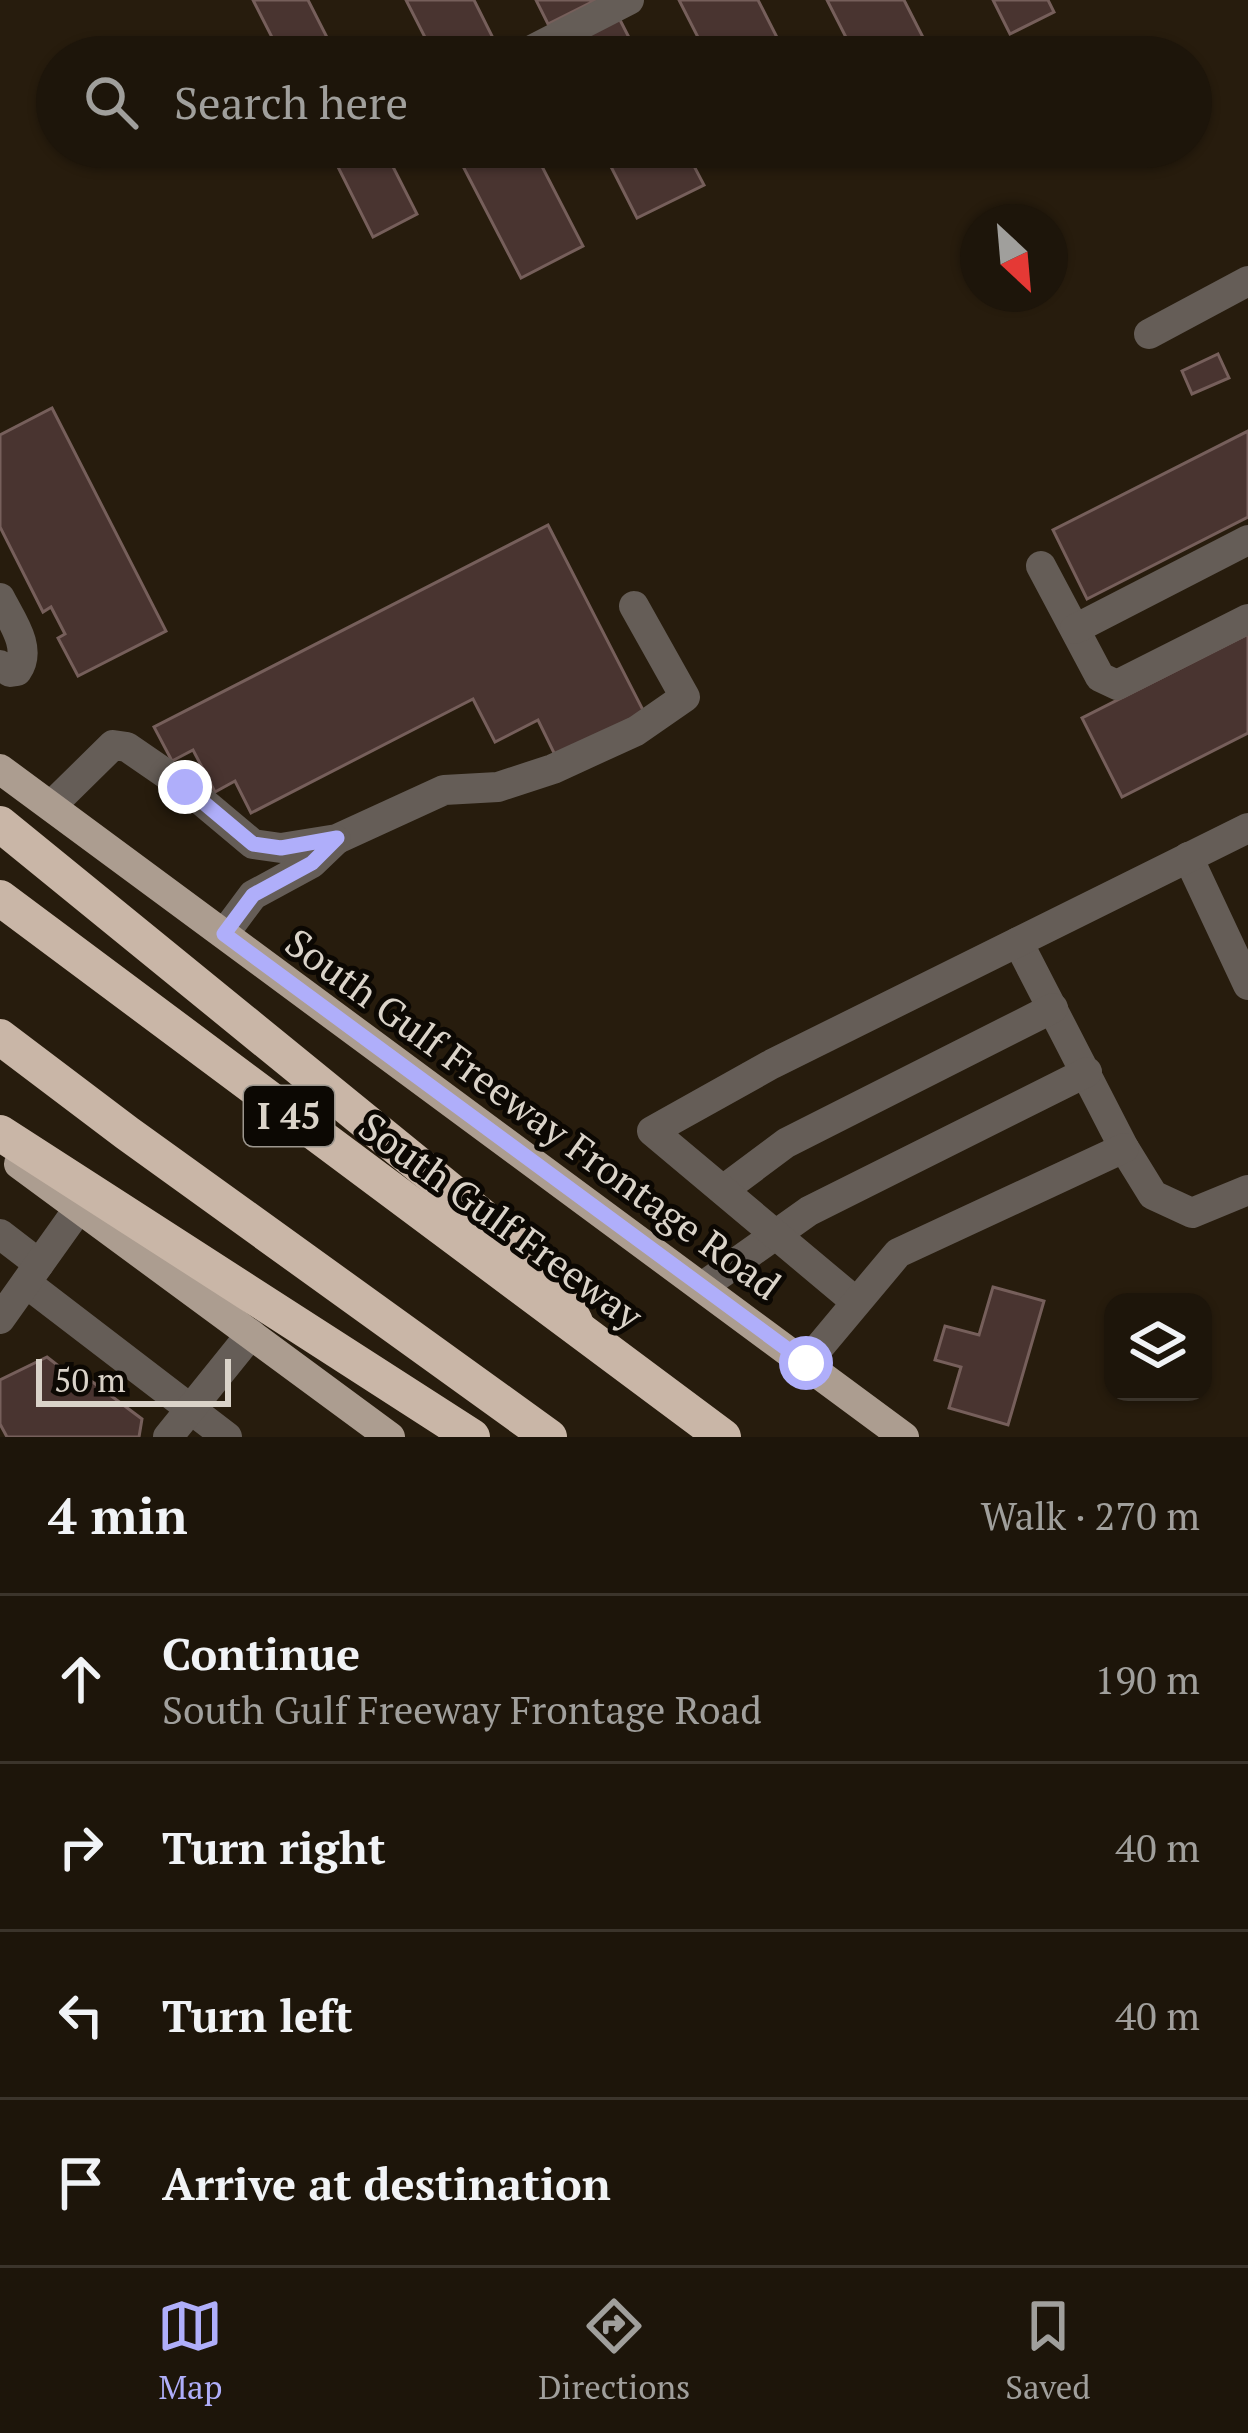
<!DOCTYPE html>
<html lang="en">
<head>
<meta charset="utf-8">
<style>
  body { margin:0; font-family:"PT Serif",serif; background:#251e13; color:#f1f3f6 }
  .controls { position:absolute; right:36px; bottom:36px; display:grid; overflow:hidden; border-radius:24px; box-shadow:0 3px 9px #0004 }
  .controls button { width:108px; height:108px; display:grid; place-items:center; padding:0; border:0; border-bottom:3px solid #3b342b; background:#1d150a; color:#f1f3f6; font:60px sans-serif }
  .compass { position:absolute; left:960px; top:204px; width:108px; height:108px; border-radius:50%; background:#1d150a; box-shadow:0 3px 9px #0004; rotate:154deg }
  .scale { position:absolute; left:36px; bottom:30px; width:195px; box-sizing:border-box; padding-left:12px; border:6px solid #dad3c9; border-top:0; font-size:33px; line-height:42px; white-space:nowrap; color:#dad3c9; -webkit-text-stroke:9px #0c0803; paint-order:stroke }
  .stop { position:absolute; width:36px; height:36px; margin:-27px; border:9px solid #afaefa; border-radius:50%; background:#fff }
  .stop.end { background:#afaefa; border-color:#fff; box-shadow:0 3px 12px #0008 }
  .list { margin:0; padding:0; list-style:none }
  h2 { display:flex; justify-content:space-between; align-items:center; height:156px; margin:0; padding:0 48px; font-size:51px }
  h2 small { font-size:39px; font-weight:400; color:#a09f9c }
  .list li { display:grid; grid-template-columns:78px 1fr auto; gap:36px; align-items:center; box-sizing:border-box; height:168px; padding:0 48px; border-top:3px solid #3b342b }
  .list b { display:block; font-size:45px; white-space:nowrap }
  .list p { margin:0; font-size:39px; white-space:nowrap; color:#a09f9c }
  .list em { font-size:39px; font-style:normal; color:#a09f9c }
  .icon { flex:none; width:66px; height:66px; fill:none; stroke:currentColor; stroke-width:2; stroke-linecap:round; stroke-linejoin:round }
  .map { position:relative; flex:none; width:1248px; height:1437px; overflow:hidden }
  .search { position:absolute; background:#1d150a; box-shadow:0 3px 9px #0004; left:36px; right:36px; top:36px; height:132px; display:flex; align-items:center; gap:30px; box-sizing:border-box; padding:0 42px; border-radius:66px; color:#a09f9c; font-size:45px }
  .sheet { height:828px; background:#1d150a }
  nav { display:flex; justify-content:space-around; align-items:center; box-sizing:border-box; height:168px; border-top:3px solid #3b342b; background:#1d150a; font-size:33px; color:#a09f9c }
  nav a { display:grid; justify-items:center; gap:6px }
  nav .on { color:#afaefa }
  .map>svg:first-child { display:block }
</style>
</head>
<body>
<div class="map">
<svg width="1248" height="1437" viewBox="0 0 1248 1437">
  <rect width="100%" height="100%" fill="#271c0d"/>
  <!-- building -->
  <g fill="#493430" stroke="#765f5b" stroke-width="3">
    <path d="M253,0h55l29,57h-55z"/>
    <path d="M406,0h68l25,50 -14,7h-50z"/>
    <path d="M536,0h60l-48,24z"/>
    <path d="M679,0h79l29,57h-79z"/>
    <path d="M827,0h77l29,57h-77z"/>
    <path d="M993,0h55l6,12 -44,22z"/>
    <path d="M619,18l20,39h-84l-3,-5z"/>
    <path d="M328,147h55l34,67 -44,23z"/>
    <path d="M453,147h79l51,99 -62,32z"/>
    <path d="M601,147h83l20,38 -67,33z"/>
    <path d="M1218,354l11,24 -37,16 -10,-23z"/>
    <path d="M52,408l114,223 -88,45 -20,-38 7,-4 -14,-27 -8,5 -43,-85v-92z"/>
    <path d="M1248,431v86l-161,82 -34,-69z"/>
    <path d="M548,525l96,187 -88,45 -18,-37 -43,22 -22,-43 -222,114 -16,-32 -20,11 -22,-42 -21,11 -18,-34z"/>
    <path d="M1248,634v99l-126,64 -40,-79z"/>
    <path d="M993,1287l51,14 -36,124 -59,-17 12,-41 -26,-7 10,-34 34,9z"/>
    <path d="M47,1357l32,25 7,-5 56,42 -3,18h-132l-7,-13v-44z"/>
  </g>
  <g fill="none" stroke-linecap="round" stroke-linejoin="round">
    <!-- minor -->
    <g stroke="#655d57" stroke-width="30">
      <path d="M518,57l111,-57"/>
      <path d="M1149,334l99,-53"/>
      <path d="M1041,566l59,111 17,8 131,-66"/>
      <path d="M0,598c11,22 33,50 17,73l-7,1 -10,-7"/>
      <path d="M1075,629l173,-89"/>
      <path d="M51,806l62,-61 14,2 58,40 68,57 28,4 56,-9 107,-49 54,-3 55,-18 83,-38 49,-34 -51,-91"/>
      <path d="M1188,857l60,128"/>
      <path d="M224,934l29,-39 59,-32 24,-23"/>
      <path d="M1018,942l106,206 29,47 39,18 56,-23"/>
      <path d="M723,1190l63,-47 267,-135"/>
      <path d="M0,1234l39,30"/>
      <path d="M26,1283l201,154"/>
      <path d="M702,1287l107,-76 278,-139"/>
      <path d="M856,1302l-204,-171 120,-67 476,-236"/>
      <path d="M0,1319l79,-111"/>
      <path d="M806,1363l92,-110 226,-105"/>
      <path d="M168,1437l83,-103"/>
    </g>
    <!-- major -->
    <g stroke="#ac9d90" stroke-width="30">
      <path d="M0,769l904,668"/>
      <path d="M19,1164l371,273"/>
    </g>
    <!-- highway -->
    <g stroke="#c9b6a7" stroke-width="36">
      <path d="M0,824l549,447 26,51"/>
      <path d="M0,898l723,539"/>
      <path d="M0,1037l127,96 422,304"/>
      <path d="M0,1133l472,304"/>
    </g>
  </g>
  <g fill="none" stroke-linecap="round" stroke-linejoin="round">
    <!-- route -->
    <path stroke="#afaefa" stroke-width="15" d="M185,787l68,57 28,4 56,-10 -25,25 -59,32 -29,39 582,429"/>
  </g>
  <g text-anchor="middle" stroke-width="10" stroke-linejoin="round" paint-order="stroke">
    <!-- shield labels -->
    <rect fill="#0c0803" stroke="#9c968e" stroke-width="3" x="244" y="1086" width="90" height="60" rx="9"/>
    <g font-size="36" font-weight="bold" fill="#dad3c9">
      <text x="289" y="1129">I 45</text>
    </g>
    <!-- street labels -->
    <g font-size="39" fill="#dad3c9" stroke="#0c0803">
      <text transform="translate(533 1114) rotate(36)" y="14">South Gulf Freeway Frontage Road</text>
      <text transform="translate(501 1221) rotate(36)" y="14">South Gulf Freeway</text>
    </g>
  </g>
</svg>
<div class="controls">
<button><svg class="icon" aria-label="layers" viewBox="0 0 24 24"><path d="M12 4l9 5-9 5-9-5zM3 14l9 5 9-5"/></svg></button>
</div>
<svg class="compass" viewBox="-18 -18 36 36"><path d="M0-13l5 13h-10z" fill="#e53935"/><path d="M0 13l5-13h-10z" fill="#a09f9c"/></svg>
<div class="scale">50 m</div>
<div class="stop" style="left:806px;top:1363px"></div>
<div class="stop end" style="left:185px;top:787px"></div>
<div class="search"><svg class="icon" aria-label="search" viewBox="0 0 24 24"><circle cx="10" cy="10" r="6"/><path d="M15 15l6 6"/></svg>Search here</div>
</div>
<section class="sheet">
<h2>4 min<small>Walk · 270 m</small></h2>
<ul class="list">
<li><svg class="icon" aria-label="ahead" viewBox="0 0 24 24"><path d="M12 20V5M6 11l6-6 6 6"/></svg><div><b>Continue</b><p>South Gulf Freeway Frontage Road</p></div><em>190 m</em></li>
<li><svg class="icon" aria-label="right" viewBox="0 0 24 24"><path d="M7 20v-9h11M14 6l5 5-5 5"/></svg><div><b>Turn right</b></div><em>40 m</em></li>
<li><svg class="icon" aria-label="left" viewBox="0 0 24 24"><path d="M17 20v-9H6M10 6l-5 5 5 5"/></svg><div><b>Turn left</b></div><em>40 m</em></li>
<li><svg class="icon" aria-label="arrive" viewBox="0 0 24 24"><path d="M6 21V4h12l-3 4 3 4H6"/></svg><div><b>Arrive at destination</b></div></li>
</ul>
</section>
<nav>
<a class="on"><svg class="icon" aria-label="map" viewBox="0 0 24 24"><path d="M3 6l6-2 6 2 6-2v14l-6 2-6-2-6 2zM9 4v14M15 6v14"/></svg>Map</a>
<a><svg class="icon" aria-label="directions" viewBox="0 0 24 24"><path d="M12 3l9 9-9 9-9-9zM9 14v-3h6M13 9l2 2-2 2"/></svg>Directions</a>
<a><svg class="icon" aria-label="saved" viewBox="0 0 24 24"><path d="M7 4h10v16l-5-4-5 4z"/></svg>Saved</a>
</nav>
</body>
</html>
